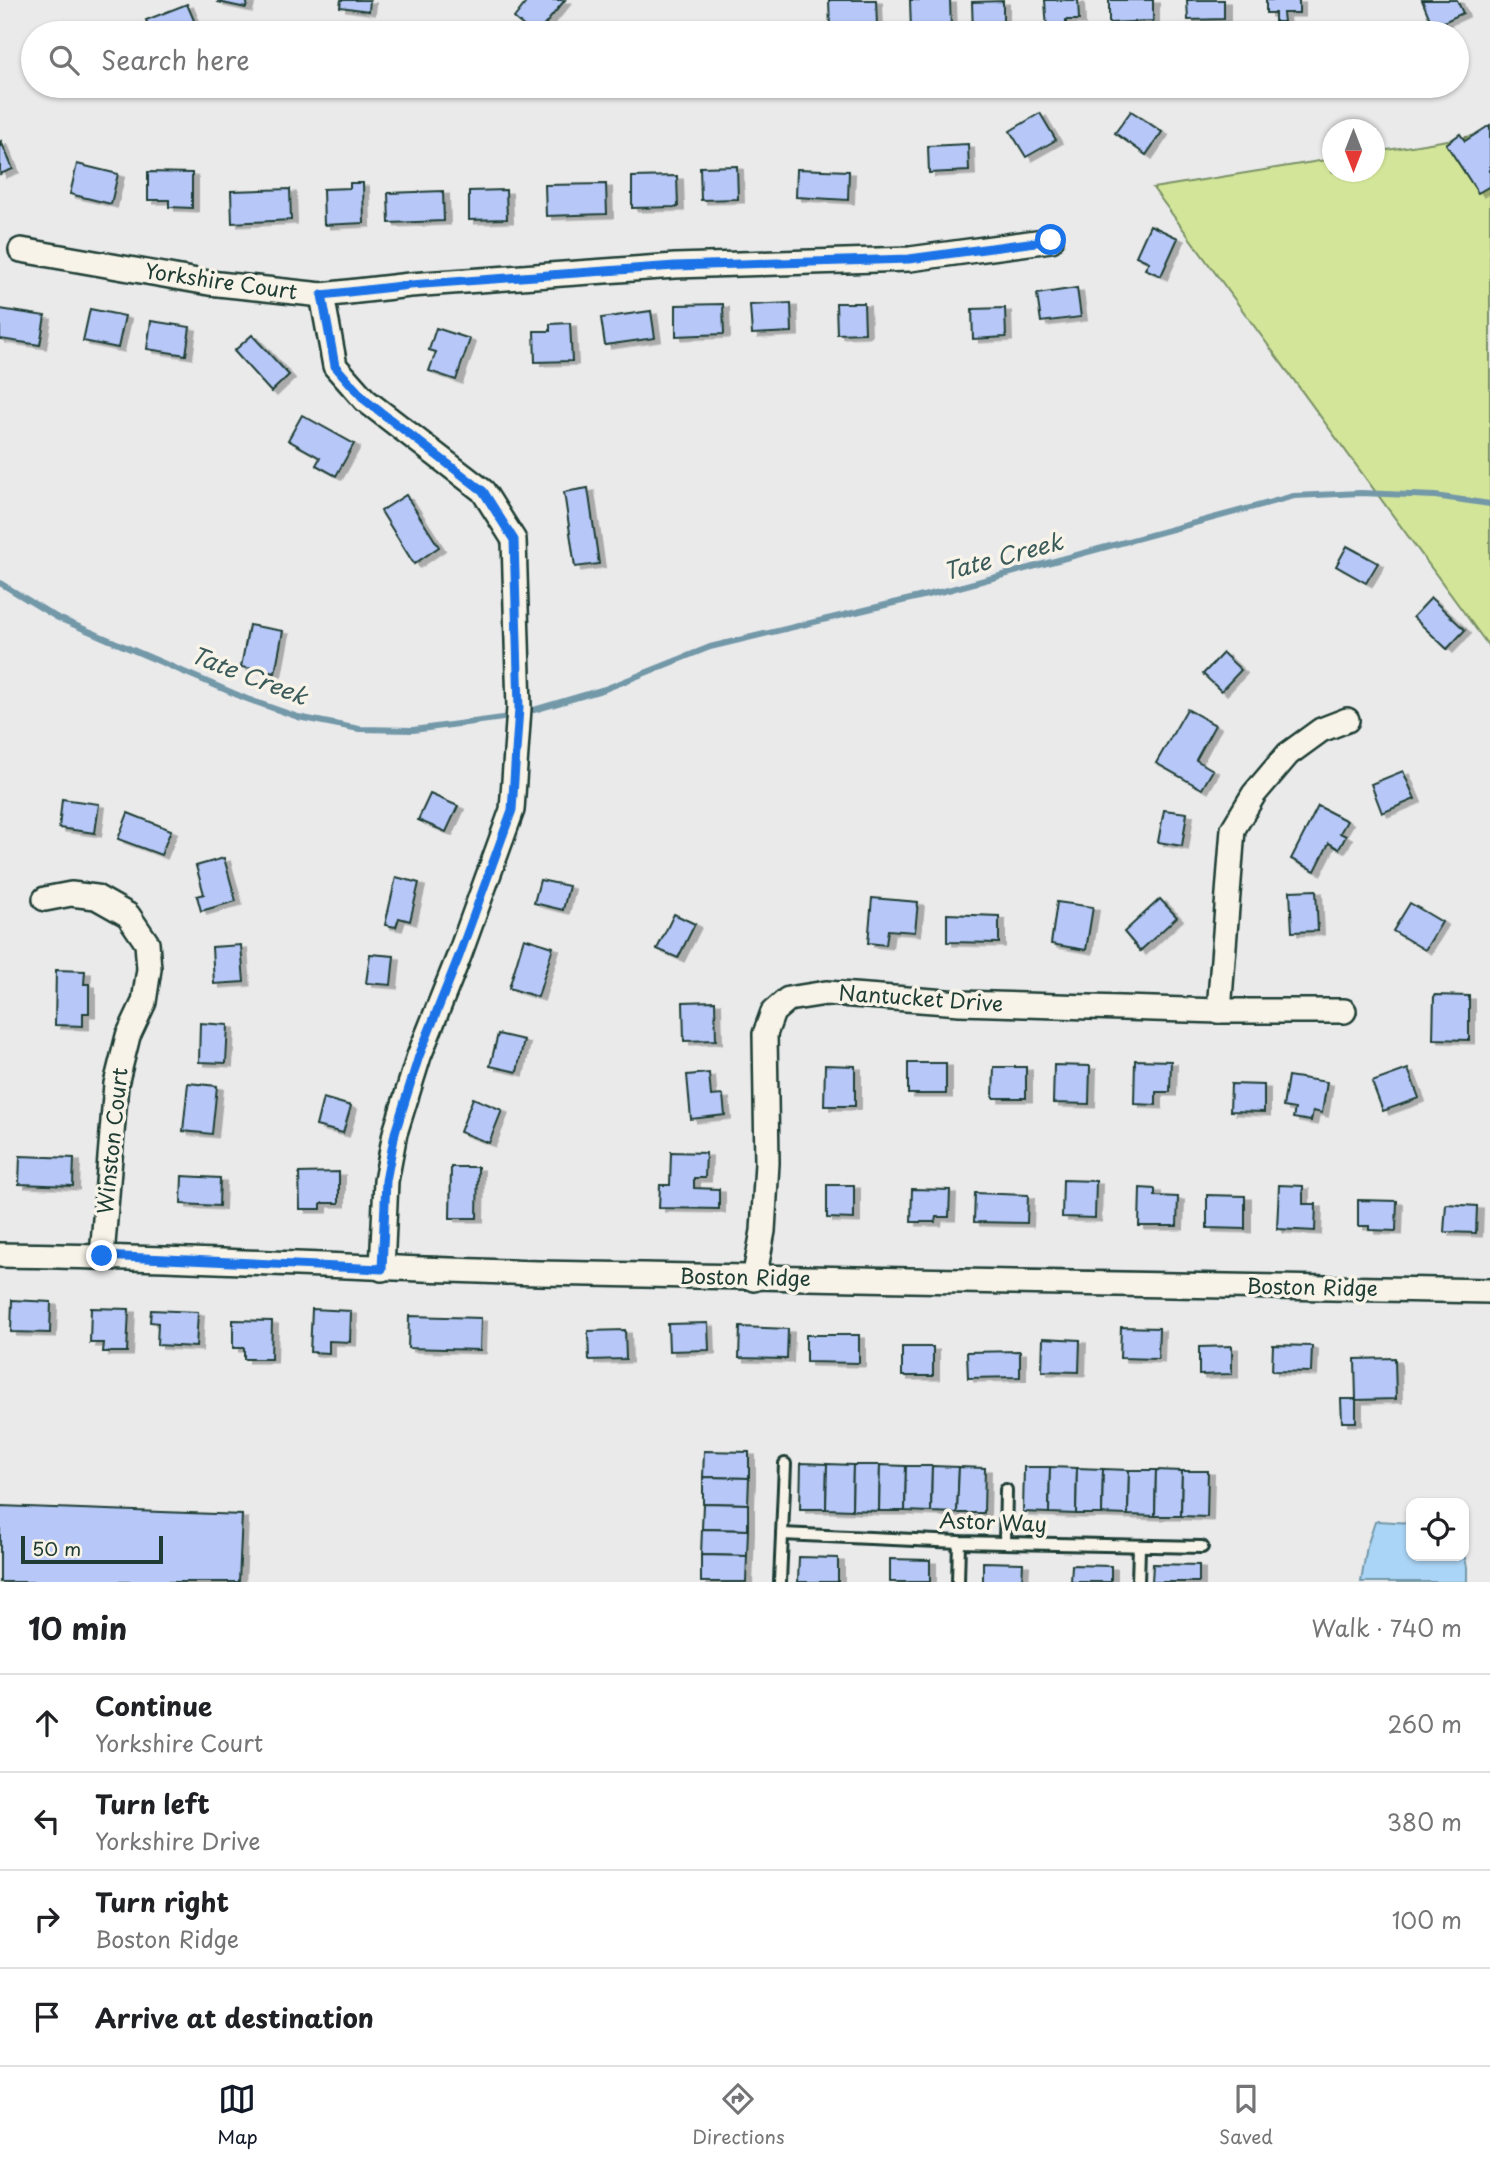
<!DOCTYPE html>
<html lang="en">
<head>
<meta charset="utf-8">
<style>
  body { margin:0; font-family:"Playpen Sans",sans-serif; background:#f2f2f2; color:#202124 }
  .controls { position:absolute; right:21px; bottom:21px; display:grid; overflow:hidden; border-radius:14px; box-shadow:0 2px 5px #0004 }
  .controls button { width:63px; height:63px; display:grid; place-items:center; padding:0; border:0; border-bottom:2px solid #e0e0e0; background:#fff; color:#202124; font:35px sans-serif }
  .compass { position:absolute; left:1322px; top:119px; width:63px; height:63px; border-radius:50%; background:#fff; box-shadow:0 2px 5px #0004; rotate:180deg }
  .scale { position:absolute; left:21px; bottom:18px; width:142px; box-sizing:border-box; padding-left:7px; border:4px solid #1f3d34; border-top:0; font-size:19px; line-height:24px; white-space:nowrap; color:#1f3d34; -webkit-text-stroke:5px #f7f3e8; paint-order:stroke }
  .stop { position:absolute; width:21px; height:21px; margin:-16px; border:5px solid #1a73e8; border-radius:50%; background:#fff }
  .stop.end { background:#1a73e8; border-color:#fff; box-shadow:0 2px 7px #0008 }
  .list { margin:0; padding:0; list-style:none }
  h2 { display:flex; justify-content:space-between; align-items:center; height:91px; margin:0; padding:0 28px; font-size:30px }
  h2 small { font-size:23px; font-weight:400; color:#757577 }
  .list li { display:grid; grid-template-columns:46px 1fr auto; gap:21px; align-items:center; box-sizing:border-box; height:98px; padding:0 28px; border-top:2px solid #e0e0e0 }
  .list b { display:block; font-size:26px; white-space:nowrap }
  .list p { margin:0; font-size:23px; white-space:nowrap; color:#757577 }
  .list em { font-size:23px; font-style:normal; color:#757577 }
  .icon { flex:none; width:38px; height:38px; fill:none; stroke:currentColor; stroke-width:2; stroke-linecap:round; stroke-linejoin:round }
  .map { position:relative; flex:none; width:1490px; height:1582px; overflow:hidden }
  .search { position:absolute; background:#fff; box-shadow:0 2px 5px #0004; left:21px; right:21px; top:21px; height:77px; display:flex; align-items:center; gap:18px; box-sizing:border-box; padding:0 24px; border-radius:38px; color:#757577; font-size:26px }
  .sheet { height:483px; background:#fff }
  nav { display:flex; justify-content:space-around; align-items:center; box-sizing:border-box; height:98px; border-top:2px solid #e0e0e0; background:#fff; font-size:19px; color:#757577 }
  nav a { display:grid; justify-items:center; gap:4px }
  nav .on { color:#111827 }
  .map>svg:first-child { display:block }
</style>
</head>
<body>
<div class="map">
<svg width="1490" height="1582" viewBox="0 0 1490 1582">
  <defs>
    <filter id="shadow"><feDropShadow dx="6" dy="3.5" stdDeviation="0" flood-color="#0004"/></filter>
  </defs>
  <rect width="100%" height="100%" fill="#eaeaeb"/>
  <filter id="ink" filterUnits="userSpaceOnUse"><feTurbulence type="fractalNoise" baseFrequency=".0143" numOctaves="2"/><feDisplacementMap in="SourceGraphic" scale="14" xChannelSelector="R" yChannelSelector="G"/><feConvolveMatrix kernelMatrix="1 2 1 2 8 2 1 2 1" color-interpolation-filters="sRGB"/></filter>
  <g filter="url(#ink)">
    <!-- green -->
    <path fill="#d3e599" stroke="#799166" stroke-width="2" d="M1490,133v515l-337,-460 179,-29v13h42l1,-20z"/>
    <!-- water -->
    <path fill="#abd5f6" stroke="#7398a8" stroke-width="2" d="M1378,1521l33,2v33l53,-2 3,13v15h-106l6,-36 8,-24z"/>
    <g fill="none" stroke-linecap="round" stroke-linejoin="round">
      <!-- stream -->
      <g stroke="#7398a8" stroke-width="6">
        <path d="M0,583l56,34 191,82 51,18 61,12 54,1 90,-12"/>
        <path d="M534,710l71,-21 105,-42 238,-57 346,-94 67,-3 74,3 55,8"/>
      </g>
    </g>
    <!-- building -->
    <g fill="#b7c8f8" stroke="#1f3d34" stroke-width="2" filter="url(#shadow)">
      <path d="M219,0h29l-2,8 -28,-6z"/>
      <path d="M341,0h29l-1,11 -29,-4z"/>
      <path d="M528,0h37l-27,33h-6l-18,-15z"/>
      <path d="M829,0h47l1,25 -47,2z"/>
      <path d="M910,0h40l1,29 -40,1z"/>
      <path d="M1045,0h33l1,20h-13v11h-19z"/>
      <path d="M1109,0h44v21l-44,2z"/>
      <path d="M1187,0h37v19l-36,1z"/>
      <path d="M1266,0h33v13h-16l1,9h-9v-9h-9z"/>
      <path d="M1422,0h35l6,13 -30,14z"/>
      <path d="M1003,1v31l-30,1 -1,-31z"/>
      <path d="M187,4l12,28 -48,1 -5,-13z"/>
      <path d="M82,27l43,1v5h-43z"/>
      <path d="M508,29l1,4h-26v-1z"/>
      <path d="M1131,111l31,21 -16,23 -31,-22z"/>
      <path d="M1040,113l16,27 -30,17 -16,-26z"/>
      <path d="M1490,125v61l-12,7 -32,-49 14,-10 5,7z"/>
      <path d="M1,141l12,28 -13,5v-32z"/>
      <path d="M968,144l1,27 -40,2 -1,-27z"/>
      <path d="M77,164l41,10 -7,30 -41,-10z"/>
      <path d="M737,166l1,33 -37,1 -1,-33z"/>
      <path d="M797,169l52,2 -1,29 -52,-3z"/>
      <path d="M148,172l44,1v35l-23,-1v-7h-21z"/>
      <path d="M677,176l1,31 -46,1v-31z"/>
      <path d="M350,183h13l1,40 -40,2 -1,-36 27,-1z"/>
      <path d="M606,184l1,30 -61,2 -1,-31z"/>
      <path d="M290,189l1,31 -59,3 -1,-32z"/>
      <path d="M506,190l1,29 -38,1v-29z"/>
      <path d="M443,191l1,30 -55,2 -1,-30z"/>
      <path d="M1150,225l28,13 -17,38 -16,-7 4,-7 -13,-6z"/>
      <path d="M1077,288l4,29 -40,5 -4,-28z"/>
      <path d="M791,303l1,29 -40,2 -2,-29z"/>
      <path d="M836,303h28l1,30 -28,1z"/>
      <path d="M723,304l1,30 -48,2v-31z"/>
      <path d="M1005,308l1,29 -33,2 -1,-30z"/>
      <path d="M0,309l45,7 -5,29 -40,-6z"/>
      <path d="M90,309l35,7 -7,32 -35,-7z"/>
      <path d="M651,311l4,27 -50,7 -4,-27z"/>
      <path d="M151,321l39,6 -4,28 -39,-6z"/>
      <path d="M570,323l2,38 -37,1 -1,-31h16v-7z"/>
      <path d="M436,328l34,11 -14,41 -27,-9 7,-19 -7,-2z"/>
      <path d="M252,335l37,40 -18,17 -37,-41z"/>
      <path d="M302,415l52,29 -18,32 -20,-11 4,-7 -32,-18z"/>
      <path d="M588,488l11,76 -24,3 -11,-75z"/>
      <path d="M406,495l33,52 -25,17 -33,-53z"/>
      <path d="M1347,546l31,17 -12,20 -30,-17z"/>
      <path d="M1431,598l34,32 -18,19 -34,-32z"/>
      <path d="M249,625l34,6 -8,42 -34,-6z"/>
      <path d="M1223,653l18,17 -20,21 -18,-17z"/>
      <path d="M1187,709l28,16 -19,35 17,10 -11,19 -46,-26z"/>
      <path d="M1403,771l12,28 -33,14 -11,-29z"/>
      <path d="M430,794l28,12 -12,26 -28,-12z"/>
      <path d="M62,799l37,5 -4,29 -36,-5z"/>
      <path d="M1318,806l29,15 -7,12 6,3 -7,13 -10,-6 -14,28 -24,-12z"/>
      <path d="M1164,810l23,3 -5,33 -24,-4z"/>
      <path d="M128,813l43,17 -10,25 -43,-16z"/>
      <path d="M224,858l12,43 -35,10 -4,-15 7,-2 -8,-28z"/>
      <path d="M396,877l23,6 -9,38 -11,-3 -3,9 -11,-2z"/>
      <path d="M540,880l29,6 -6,24 -29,-7z"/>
      <path d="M1316,890l2,41 -26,1 -2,-41z"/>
      <path d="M872,898l46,4 -3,30 -27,-2 -2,15 -18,-2z"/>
      <path d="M1160,899l17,18 -37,34 -16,-19z"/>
      <path d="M1057,902l36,5 -7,43 -35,-6z"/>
      <path d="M1410,903l32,19 -17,28 -32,-19z"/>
      <path d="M674,914l21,10 -17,34 -21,-9z"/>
      <path d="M947,914l52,2v27l-52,-1z"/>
      <path d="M524,938l29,9 -15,50 -29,-9z"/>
      <path d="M241,945l3,37 -30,2 -2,-37z"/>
      <path d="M370,954l24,2 -3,29 -25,-2z"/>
      <path d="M56,970l29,1 -1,13h5v29h-6v13l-28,-1z"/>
      <path d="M1434,995l35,1v44l-36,-1z"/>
      <path d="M715,1001l1,39 -32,1 -1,-39z"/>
      <path d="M200,1023l28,2 -2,38 -27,-1z"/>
      <path d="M498,1034l26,6 -7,32 -27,-6z"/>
      <path d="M1135,1060l36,1 -1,31h-14v13l-22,-1z"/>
      <rect x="908" y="1063" width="38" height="31"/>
      <path d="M825,1065l30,1v40h-31z"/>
      <path d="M1054,1065l36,1 -1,38 -36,-1z"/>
      <path d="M994,1067h32v31h-33z"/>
      <path d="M1408,1069l11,29 -36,13 -11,-29z"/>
      <path d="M709,1073l2,23 12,-1 2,20 -34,4 -4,-44z"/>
      <path d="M1288,1076l39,6 -5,31 -9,-2 -2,10 -18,-3 2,-9 -12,-2z"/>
      <path d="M188,1083l29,3 -5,48 -29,-3z"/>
      <path d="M1231,1084l33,1v27l-34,-1z"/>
      <path d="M323,1098l28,8 -8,27 -27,-7z"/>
      <path d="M473,1098l29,12 -13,33 -29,-11z"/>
      <path d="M671,1152l35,1 -1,25h-11v10l25,1v20l-60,-1 1,-23h10z"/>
      <path d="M20,1156l54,2 -1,28 -54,-2z"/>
      <path d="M451,1167h27l-1,51h-27z"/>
      <path d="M339,1172v31h-18v6h-21l-1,-36z"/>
      <path d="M182,1176l38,2 -1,28 -38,-2z"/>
      <path d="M1063,1180l33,1 -1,37 -33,-1z"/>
      <path d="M827,1185h27v34l-27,-1z"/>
      <path d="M1279,1185l24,1v18h13l-1,27 -38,-2z"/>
      <path d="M1140,1188l15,1v7l23,1 -1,29h-38z"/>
      <path d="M912,1189l38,1 -1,27h-13l-1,5h-24z"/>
      <path d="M975,1193l53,2 -1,28 -53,-1z"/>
      <path d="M1207,1195l38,1v33l-38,-1z"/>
      <path d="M1358,1200l39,1 -1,30 -27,-1v-4h-11z"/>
      <path d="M1446,1204l31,2 -1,27 -32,-1z"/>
      <path d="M12,1300l39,2 -1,31 -39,-1z"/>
      <path d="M91,1308l38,1 -2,43h-24l1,-9h-14z"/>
      <path d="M312,1309l39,2 -1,31 -21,-1v12l-19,-1z"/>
      <path d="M151,1310l47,2 -2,35 -39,-2 1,-22 -8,-1z"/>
      <path d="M409,1316l72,2 -1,32 -72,-2z"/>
      <path d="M233,1320l39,1 -1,38h-27v-11h-11z"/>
      <path d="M708,1323l1,27 -40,1 -1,-27z"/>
      <path d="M740,1327l48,2 -1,30 -48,-1z"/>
      <path d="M1121,1327l38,1 -1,31 -38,-1z"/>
      <path d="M625,1330l1,29 -37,1 -1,-29z"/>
      <path d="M806,1335h53v28l-53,-1z"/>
      <path d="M1043,1338l37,2 -1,32 -37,-1z"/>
      <path d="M1273,1345l39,1 -1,26 -39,-1z"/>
      <path d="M1232,1346v28l-33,1v-28z"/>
      <rect x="902" y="1347" width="31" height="29"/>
      <path d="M1020,1351v26l-52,1 -1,-26z"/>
      <path d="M1395,1358l1,41 -40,1 -1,-41z"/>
      <path d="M1341,1399h15v23h-14z"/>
      <path d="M704,1451l45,1v26l-46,-1z"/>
      <path d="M801,1463l26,1 -1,45h-26z"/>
      <path d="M827,1464l26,1 -1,45 -26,-1z"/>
      <path d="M853,1465h27l-1,46 -27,-1z"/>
      <path d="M880,1465l26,1 -1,45h-26z"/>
      <path d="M906,1466h26l-1,46 -26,-1z"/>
      <path d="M932,1466l27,1 -2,46 -26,-1z"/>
      <path d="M959,1467l26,1 -1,45h-27z"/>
      <path d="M1024,1467h26l-1,46 -26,-1z"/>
      <path d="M1050,1467l27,1 -1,46 -27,-1z"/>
      <path d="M1077,1468l26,1 -1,45h-26z"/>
      <path d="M1103,1469l26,1 -1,45 -26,-1z"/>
      <path d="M1129,1470h27l-1,46 -27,-1z"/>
      <path d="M1156,1470l26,1 -1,45h-26z"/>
      <path d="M1182,1471h26l-1,46 -26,-1z"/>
      <path d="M703,1477l46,1 -1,26 -45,-1z"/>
      <path d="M703,1503l45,1v26l-46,-1z"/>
      <path d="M0,1506l242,9 -3,67h-239z"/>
      <path d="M702,1529l46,1 -1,26 -46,-1z"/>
      <path d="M701,1555l46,1 -1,26h-45z"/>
      <path d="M799,1557l39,1v24h-40z"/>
      <path d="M890,1559l40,1v22h-40z"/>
      <path d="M983,1562l40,1 -1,19h-39z"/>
      <path d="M1153,1564l46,1v17h-47z"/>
      <path d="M1072,1565l39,1v16h-40z"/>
    </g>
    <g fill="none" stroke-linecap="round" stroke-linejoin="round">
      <defs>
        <g id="service">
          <path d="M782,1534l177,8 243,5"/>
          <path d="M1005,1543l1,-53"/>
          <path d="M780,1582l5,-118"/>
          <path d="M958,1582l1,-40"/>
          <path d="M1138,1582l1,-35"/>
        </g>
        <g id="minor">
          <path d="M21,250l188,33 113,12 88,-10 265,-19 235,-7 141,-19"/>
          <path d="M322,295l13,71 30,34 118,91 31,49 5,168 -7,102 -53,146 -40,100 -24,77 -9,48 -4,88"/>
          <path d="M45,899l26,-5 25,3 32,18 19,28 2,26 -5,33 -16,34 -12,48 -14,172"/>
          <path d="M1219,1011l14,-182 21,-35 34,-40 33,-24 26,-10"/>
          <path d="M0,1255c180,2 359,13 539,18 317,8 634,13 951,18"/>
          <path d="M754,1279l9,-48 4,-68 -2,-129 8,-22 15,-13 38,-6 134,10 259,8h125"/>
        </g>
      </defs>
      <!-- service casing -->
      <use href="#service" stroke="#1f3d34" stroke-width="16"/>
      <!-- minor casing -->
      <use href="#minor" stroke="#1f3d34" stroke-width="28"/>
      <!-- service -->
      <use href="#service" stroke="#f7f3e8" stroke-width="10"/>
      <!-- minor -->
      <use href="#minor" stroke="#f7f3e8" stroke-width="23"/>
    </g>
  </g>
  <g fill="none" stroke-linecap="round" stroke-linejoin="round" filter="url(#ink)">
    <!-- route -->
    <path stroke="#1a73e8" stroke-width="9" d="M102,1256l280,13 4,-88 9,-48 24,-77 40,-100 53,-146 7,-102 -5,-168 -31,-49 -118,-91 -30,-34 -13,-71 88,-10 265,-19 234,-7 142,-19"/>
  </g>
  <g text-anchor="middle" stroke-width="7" stroke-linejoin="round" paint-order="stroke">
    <!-- street labels -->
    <g font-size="21" fill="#1f3d34" stroke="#f7f3e8">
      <text transform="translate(221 282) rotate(8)" y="7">Yorkshire Court</text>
      <text transform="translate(921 999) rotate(4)" y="7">Nantucket Drive</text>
      <text transform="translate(113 1141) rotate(-84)" y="7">Winston Court</text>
      <text transform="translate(745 1278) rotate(1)" y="7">Boston Ridge</text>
      <text transform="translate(1312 1288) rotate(1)" y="7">Boston Ridge</text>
      <text transform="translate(993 1523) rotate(2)" y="7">Astor Way</text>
    </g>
    <!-- water labels -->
    <g font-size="23" font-style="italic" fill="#3b5b5b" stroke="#f7f3e8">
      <text transform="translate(1003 557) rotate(-15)" y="8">Tate Creek</text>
      <text transform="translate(249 676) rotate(21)" y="8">Tate Creek</text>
    </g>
  </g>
</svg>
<div class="controls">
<button><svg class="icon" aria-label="locate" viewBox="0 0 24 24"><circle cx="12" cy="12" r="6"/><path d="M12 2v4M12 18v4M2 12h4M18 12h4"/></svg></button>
</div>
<svg class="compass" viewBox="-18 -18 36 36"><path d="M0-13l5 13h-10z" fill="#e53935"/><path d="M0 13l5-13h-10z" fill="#757577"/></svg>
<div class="scale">50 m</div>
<div class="stop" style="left:1051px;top:240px"></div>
<div class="stop end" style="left:102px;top:1256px"></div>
<div class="search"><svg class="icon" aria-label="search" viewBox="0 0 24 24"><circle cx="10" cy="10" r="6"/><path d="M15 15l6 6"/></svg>Search here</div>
</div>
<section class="sheet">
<h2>10 min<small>Walk · 740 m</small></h2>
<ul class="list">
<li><svg class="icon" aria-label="ahead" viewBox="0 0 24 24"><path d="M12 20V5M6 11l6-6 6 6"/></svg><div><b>Continue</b><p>Yorkshire Court</p></div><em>260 m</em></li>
<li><svg class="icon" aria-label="left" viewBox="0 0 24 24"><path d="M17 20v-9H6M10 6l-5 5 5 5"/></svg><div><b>Turn left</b><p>Yorkshire Drive</p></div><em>380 m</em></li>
<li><svg class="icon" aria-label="right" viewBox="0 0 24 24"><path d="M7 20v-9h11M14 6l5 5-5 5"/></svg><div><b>Turn right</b><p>Boston Ridge</p></div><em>100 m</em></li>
<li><svg class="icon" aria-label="arrive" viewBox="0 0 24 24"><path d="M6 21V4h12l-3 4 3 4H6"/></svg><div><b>Arrive at destination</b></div></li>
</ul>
</section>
<nav>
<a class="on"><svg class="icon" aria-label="map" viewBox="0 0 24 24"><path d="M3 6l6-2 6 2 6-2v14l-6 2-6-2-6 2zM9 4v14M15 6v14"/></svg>Map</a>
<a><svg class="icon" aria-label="directions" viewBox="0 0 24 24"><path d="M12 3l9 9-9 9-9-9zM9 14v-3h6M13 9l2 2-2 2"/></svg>Directions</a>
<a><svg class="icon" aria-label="saved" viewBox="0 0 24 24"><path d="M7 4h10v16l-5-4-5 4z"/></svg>Saved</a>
</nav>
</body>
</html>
